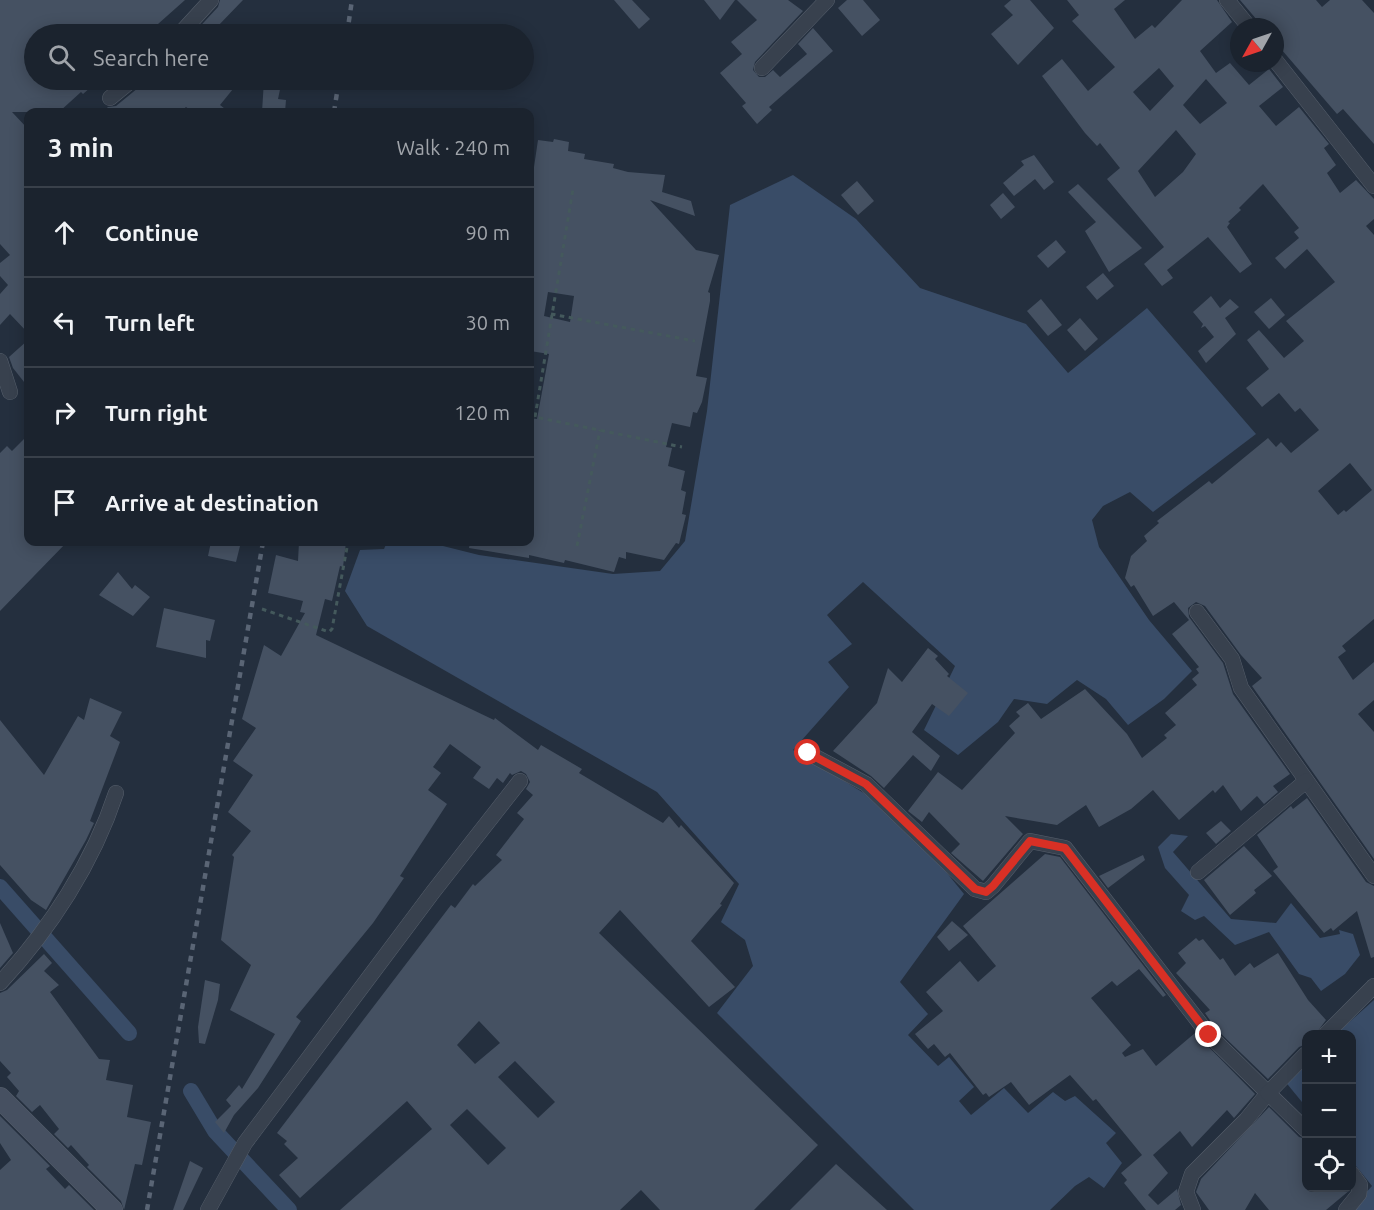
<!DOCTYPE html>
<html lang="en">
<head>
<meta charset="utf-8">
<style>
  body { margin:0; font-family:Ubuntu,sans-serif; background:#242b36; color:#f1f3f6 }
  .controls { position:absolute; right:18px; bottom:18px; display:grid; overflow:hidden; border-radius:12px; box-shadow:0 3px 15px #0003 }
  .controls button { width:54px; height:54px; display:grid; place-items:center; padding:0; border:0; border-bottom:2px solid #39404a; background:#1b232e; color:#f1f3f6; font:30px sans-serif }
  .compass { position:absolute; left:1230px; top:18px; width:54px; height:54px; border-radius:50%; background:#1b232e; box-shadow:0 3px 15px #0003; rotate:230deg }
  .stop { position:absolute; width:18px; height:18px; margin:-14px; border:4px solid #d93025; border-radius:50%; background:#fff }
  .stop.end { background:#d93025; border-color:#fff; box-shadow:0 2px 6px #0008 }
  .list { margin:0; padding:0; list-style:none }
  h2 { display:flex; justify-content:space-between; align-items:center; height:78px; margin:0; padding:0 24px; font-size:26px }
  h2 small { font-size:20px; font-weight:400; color:#a0a4aa }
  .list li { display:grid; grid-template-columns:39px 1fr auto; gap:18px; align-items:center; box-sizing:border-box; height:90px; padding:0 24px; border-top:2px solid #39404a }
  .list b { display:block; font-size:22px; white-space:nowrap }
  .list em { font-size:20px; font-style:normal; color:#a0a4aa }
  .icon { flex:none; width:33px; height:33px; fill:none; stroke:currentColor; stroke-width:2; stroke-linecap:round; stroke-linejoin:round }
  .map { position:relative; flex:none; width:1374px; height:1210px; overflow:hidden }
  .search { position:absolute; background:#1b232e; box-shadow:0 3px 15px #0003; left:24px; top:24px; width:510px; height:66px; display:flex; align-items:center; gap:15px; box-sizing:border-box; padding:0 21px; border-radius:33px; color:#a0a4aa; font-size:22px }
  .panel { position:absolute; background:#1b232e; box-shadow:0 3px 15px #0003; left:24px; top:108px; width:510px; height:438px; border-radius:12px }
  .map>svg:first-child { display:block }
</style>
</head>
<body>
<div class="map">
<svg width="1374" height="1210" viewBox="0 0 1374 1210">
  <rect width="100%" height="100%" fill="#242f3e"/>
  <!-- water -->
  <g fill="#394c67">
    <path d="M793,175l63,44 64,69 106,36 42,49 79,-65 109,126 -103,78 -23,-20 -27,14 -11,14 7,27 50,73 43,51 -28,28 -36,26 -22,-26 -29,-19 -30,24 -33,-5 -16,23 -40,33 -34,-25 31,-64 -92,-84 -36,33 25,29 -24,18 21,25 -56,63 84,51 57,56 30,37 -64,88 28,32 -20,21 30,31 11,-9 25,30 -15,14 12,14 33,-27 24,25 25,-21 12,9 10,-5 41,37 -10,10 16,20 -18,25 -15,-11 -14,9 -25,24h-136l-197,-197 36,-47 -8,-26 -24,-18 18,-38 -82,-92 -290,-166 -22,-35 15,-41 24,-1 3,-7h40l52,13 134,19 47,-3 25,-30 22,-130 23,-206z"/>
    <path d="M1171,834l17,2 -15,16 58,67 45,4 15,-20 29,35 20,-4 -1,-4 14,4 7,21 -15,19 -24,17 -10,-13 -12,-4 -30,-42 -34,13 -31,-29 -9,4 -14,-9 8,-16 -24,-27 -7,-21z"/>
    <path d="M1374,1000v210h-24l22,-24 -20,-25v-127h-16z"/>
    <path d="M1306,1060v47l-22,-27z"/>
  </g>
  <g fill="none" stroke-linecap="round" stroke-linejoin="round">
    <!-- canal -->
    <g stroke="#394c67" stroke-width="16">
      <path d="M0,887l129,146"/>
      <path d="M191,1091l24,40 74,79"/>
    </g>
  </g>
  <!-- building -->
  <g fill="#455162" fill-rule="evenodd">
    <path d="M0,0h185l-27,24 10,10h-134v46h83l-11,9 -7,-9 -16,14 -2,-2 -22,20h-47l16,17v204l-18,-19 -10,11v-31l8,-9 -8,-9v-13l10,-8 -10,-11z"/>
    <path d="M220,0h23l-27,28 7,6h-30l25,-27z"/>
    <path d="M614,0h18l18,19 -11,10z"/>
    <path d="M704,0h31l-15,20z"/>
    <path d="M737,0h51l15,11 -48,51 -2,8 6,7h6l8,-7 7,7 27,-23 -9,-10 15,-16 20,23 -64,56 3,3 -15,14 -15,-18 4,-3 -26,-30 22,-19 -11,-12 26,-22z"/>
    <path d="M847,0h16l17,20 -18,16 -24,-28z"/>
    <path d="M1011,0h19l24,28 -36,37 -27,-31 22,-19 -9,-9z"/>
    <path d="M1067,0h58l-11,9 21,30 17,-14 3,3 27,-28h35l15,22 -32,29 16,22 14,-10 19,22 20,-16 14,18 -24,19 17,20 23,-19 30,37 -5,4 12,17 -9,8 13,20 16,-13 18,19v20l-8,7 8,9v384l-32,27 4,5 -8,6 15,23 21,-18v38l-16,14 16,18v127l-122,-173 10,-8 -21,-23 -36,-49 -9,-4 -8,6 1,9 34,46 10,31 57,80 -17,12 5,6 -14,12 -7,-8 -16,15 -18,-26 -8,8 -2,-3 -34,30 -26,-30 -22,19 -32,18 -13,-22 -29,20 -52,-9 18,18 -40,47 -32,-28 9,-9 -31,-32 -7,10 -14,-11 30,-39 24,18 53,-57 -6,-7 11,-10 -4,-4 12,-9 13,16 44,-30 42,45 15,24 25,-20 -3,-3 12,-10 -11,-12 32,-28 -5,-6 7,-6 -3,-4 3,-2 -27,-33 17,-14 -15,-18 -21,14 -19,-31 -3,2 -6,-9 6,-22 16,-15 -3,-5 15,-13 -2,-2 52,-40 3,3 56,-46 8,9 5,-5 10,11 28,-23 -19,-22 -5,4 -16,-19 -17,14 -16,-19 23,-19 -22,-29 12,-10 25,28 20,-17 -18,-20 49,-39 -28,-33 -22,20 -10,-11 24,-20 -5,-6 5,-4 -36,-44 -24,24 2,2 -13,12 2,1 -3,4 25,37 -12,9 -32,-36 -41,33 6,8 -11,8 -18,-22 20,-17 -57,-68 13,-11 -20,-25 -3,3 -12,-13 -43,-57 20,-17 26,32 27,-24 -43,-46 7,-6zM1159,68l15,18 -24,25 -17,-19zM1206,79l21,24 -27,21 -17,-19zM1176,130l20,24 -13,18 -28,25 -17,-26zM1350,463l22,27 -26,22 -2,-2 -6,5 -20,-24z"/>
    <path d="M1240,0h76l6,7 8,-7h32l12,13v131l-31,-35 -6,5 -62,-72v-15h-12z"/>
    <path d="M142,80h80l11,9 -13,16 9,7h-36l-7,-5 -6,5h-78l6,-5 8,-1 22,-18z"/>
    <path d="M264,80h18l-4,19 8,1 -1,12h-23z"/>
    <path d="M554,139l15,3 -1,9 17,3 -1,5 30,5 -1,4 15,4 37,3 -3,17 29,9 4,15 -45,-16 46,50 23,5 -11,37 2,1v8l-14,75 11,2 -5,24 -5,11 -4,-1 -3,15 -18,-4 -6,24 6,1 -4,18 17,5 -4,19 5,2 -4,22 4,1 -7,29 -3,-1 -12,17 -38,-8v7l-7,-2 -5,15 -49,-12 -1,3 -35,-8v3l-60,-10 1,-6h60v-124l7,1 12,-65 -19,-3v-185l4,1 4,-27 15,2zM548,292l26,4 -4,26 -26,-6z"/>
    <path d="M1034,155l20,27 -10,8 -9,-11 -21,17 -11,-13 21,-18 -3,-4z"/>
    <path d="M857,181l17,20 -16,14 -17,-20z"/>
    <path d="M1078,184l64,64 -33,24 -24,-41 11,-9 -28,-30z"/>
    <path d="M1003,193l12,14 -14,12 -11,-14z"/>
    <path d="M1056,240l10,12 -18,16 -11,-12z"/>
    <path d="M1103,273l11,13 -17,14 -11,-13z"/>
    <path d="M1211,296l9,12 10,-9 9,8 -14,11 11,16 -30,29 -8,-12 16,-14 -9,-11 -4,2 2,-4 -10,-12z"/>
    <path d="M1271,298l14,17 -16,14 -15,-17z"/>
    <path d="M1041,299l21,26 -14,11 -21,-25z"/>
    <path d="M1080,318l18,21 -13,12 -18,-21z"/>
    <path d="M28,340v47l-15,-19 -4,-11z"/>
    <path d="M28,435v107h39l-67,69v-158l7,-7 5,5z"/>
    <path d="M211,542h30l-5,20 -28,-6z"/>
    <path d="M299,542h47l-3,25 -3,-1 -8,35 -7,-2 -9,36 178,85 1,-2 43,32 3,-5 41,24 -3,4 84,50 6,-7 10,12 2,-3 53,58 -14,21 2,1 -31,36 44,46 -26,20 -89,-97 -21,23 219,212 -64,65h-94l-19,-20 -21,20h-280l92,-81 -25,-28 -107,97 -21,-23 19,-17 -14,-14 3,-3 -10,-8 174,-228 4,3 18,-24 2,2 27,-26 -6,-5 28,-36 -7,-6 16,-18 -7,-6 4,-7 -4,-8 -5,-3 -9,4 -2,-2 -7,10 -6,-5 -8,11 -16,-11 8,-11 -31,-23 -17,23 8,6 -13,17 19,14 -47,72 4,2 -31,45 -77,94 5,4 -43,67 -24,27 -10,18 -9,-11 16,-16 -5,-6 13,-15 3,4 33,-55 -45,-24 21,-45 -30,-25 13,-83 -2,-2 19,-24 -23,-19 25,-37 -20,-14 23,-33 -14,-9 22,-74 17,11 24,-43 -5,-1 3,-11 -35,-8 8,-38 22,6zM479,1021l21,22 -25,21 -18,-19zM515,1061l40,41 -17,16 -40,-41zM467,1109l39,39 -18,17 -38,-40z"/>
    <path d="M118,572l14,17 3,-4 15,12 -17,19 -34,-21z"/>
    <path d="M164,608l51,12 -5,21 -4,-1v18l-50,-11z"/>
    <path d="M928,648l10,8 -3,3 14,15 -2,2 21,17 -19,23 -17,-12 -20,28 28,24 -9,15 -18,-16 -29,33 -13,-12 -38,-25 44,-48 11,-35 14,14z"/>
    <path d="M90,698l32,14 -12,24 10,6 -30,79 4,2 -8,17 -40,70 -15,-10 -31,-35v-145l44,55 34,-59 6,4z"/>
    <path d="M1307,798l59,84 8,4v71l-3,1 -14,-47 -24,20 -2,-3 -7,5 -51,-62 5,-4 -21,-32 34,-29 2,3z"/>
    <path d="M1221,821l10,10 -15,13 -10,-11z"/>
    <path d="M1244,846l28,30 -18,14 2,3 -26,22 -26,-35z"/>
    <path d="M1045,854l15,3 106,138 -3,2 -24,-28 -22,17 -5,-5 -21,17 40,47 -9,8 3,4 18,-8 13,17 39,-33 60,61 -21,24 -7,-8 -35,37 -12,-16 -27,24 15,18 -20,22 10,10 19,-16 4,16 -6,5h-29l-22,-27 3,-3 -6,-7 21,-18 -46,-56 -3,2 -23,-26 -41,30 -18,-23 -22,15 -3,-4 -3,2 -33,-42 -5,4 -11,-13 -6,5 -13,-15 28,-23 -17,-19 34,-31 18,21 18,-16 -33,-40z"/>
    <path d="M1143,855l2,5 -37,28 -9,-12z"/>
    <path d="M952,921l16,14 -19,16 -12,-14z"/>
    <path d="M0,923l13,30 -13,15z"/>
    <path d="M1196,938l3,3 4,-2 17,21 3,-2 12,18 15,-13 4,5 24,-15 30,47 18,20 -11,15h-9v9l-7,3 -31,32 -52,-50 -11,-16 5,-3 -34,-37 10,-10 -8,-10z"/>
    <path d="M44,954l8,9 -8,8 15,14 -9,7 49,67 11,1 -4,20 27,5 -6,32 24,5 -9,43 -7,-1 -11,46 -3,-9 -34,-34 2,-2 -18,-20 -3,3 -14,-14 5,-5 -19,-24 -8,7 -16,-16 3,-5 -12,-14 4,-4 -11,-12v-68l7,-3z"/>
    <path d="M205,980l15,4 -2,16 -13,44 -6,-1 -1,-16z"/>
    <path d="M1269,1107l30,30 7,2v49h44v2l-24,20h-57l-14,-17 -10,17h-36l-13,-18 5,-13z"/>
    <path d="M0,1116l50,50 -4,3 19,20 4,-4 25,25h-94v-40l11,-10 -11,-17z"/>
    <path d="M190,1161l13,7 -20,42h-10z"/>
    <path d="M836,1164l51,46h-97z"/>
  </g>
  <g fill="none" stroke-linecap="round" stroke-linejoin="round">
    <defs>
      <g id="street">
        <path d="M1227,0l22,27"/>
        <path d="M180,34l31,-34"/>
        <path d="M1275,60l99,126"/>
        <path d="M762,68l65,-68"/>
        <path d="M110,98l22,-18"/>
        <path d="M0,361l10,31"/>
        <path d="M1197,612l35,47 9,29 133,188"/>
        <path d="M808,753l58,31 109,105 11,3 7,-6 37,-45 35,7 144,187 59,58 -22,27 -54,54 -6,18 7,18"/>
        <path d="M1198,872l108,-91"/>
        <path d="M0,983c50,-54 93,-120 116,-190"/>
        <path d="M1326,1034l48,-48"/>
        <path d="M1306,1054l-38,39 38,37"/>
        <path d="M208,1210l37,-67 188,-251 87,-111"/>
        <path d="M1346,1210l13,-16 1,-9 -8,-11"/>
      </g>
      <path id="secondary" d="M0,1098l112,112"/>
    </defs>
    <!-- street casing -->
    <use href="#street" stroke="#565f6c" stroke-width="16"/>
    <!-- secondary casing -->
    <use href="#secondary" stroke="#565f6c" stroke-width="22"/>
    <!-- path -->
    <g stroke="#44595c" stroke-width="3" stroke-dasharray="4.5 4.5" stroke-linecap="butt">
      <path d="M551,314l144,27"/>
      <path d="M530,416l152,31"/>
      <path d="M535,417l38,-228"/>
      <path d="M577,546l23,-116"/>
      <path d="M262,609l67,23 3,-3 16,-87"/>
    </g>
    <!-- street -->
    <use href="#street" stroke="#38414e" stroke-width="15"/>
    <!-- secondary -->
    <use href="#secondary" stroke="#465061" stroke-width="21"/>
    <!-- rail -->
    <g stroke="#5a6575" stroke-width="4.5" stroke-dasharray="6 6" stroke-linecap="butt">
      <path d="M347,34l5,-34"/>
      <path d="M334,112l5,-32"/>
      <path d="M147,1210l116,-668"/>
    </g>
  </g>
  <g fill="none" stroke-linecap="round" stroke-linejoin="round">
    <!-- route -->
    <path stroke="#d93025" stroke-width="8" d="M808,753l58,31 109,105 11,3 7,-6 37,-45 35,7 144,187"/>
  </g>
</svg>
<div class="controls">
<button>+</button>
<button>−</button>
<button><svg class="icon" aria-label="locate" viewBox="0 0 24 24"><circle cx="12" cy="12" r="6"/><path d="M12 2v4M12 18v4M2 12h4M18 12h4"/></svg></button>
</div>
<svg class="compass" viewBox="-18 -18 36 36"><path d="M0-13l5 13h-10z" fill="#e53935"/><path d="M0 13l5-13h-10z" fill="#a0a4aa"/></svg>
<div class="stop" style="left:808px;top:753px"></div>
<div class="stop end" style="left:1209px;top:1035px"></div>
<div class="search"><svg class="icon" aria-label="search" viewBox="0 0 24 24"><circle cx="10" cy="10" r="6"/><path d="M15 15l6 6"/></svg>Search here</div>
<section class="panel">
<h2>3 min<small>Walk · 240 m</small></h2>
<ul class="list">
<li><svg class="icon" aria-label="ahead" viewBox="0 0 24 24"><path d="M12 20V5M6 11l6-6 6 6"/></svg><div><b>Continue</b></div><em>90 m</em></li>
<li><svg class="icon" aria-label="left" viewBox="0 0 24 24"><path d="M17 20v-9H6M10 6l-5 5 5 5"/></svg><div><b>Turn left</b></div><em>30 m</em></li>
<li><svg class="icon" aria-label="right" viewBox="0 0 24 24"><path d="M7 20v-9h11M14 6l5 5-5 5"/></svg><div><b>Turn right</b></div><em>120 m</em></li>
<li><svg class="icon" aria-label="arrive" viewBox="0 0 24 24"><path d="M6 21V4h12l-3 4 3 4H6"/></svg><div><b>Arrive at destination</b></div></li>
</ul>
</section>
</div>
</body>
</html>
